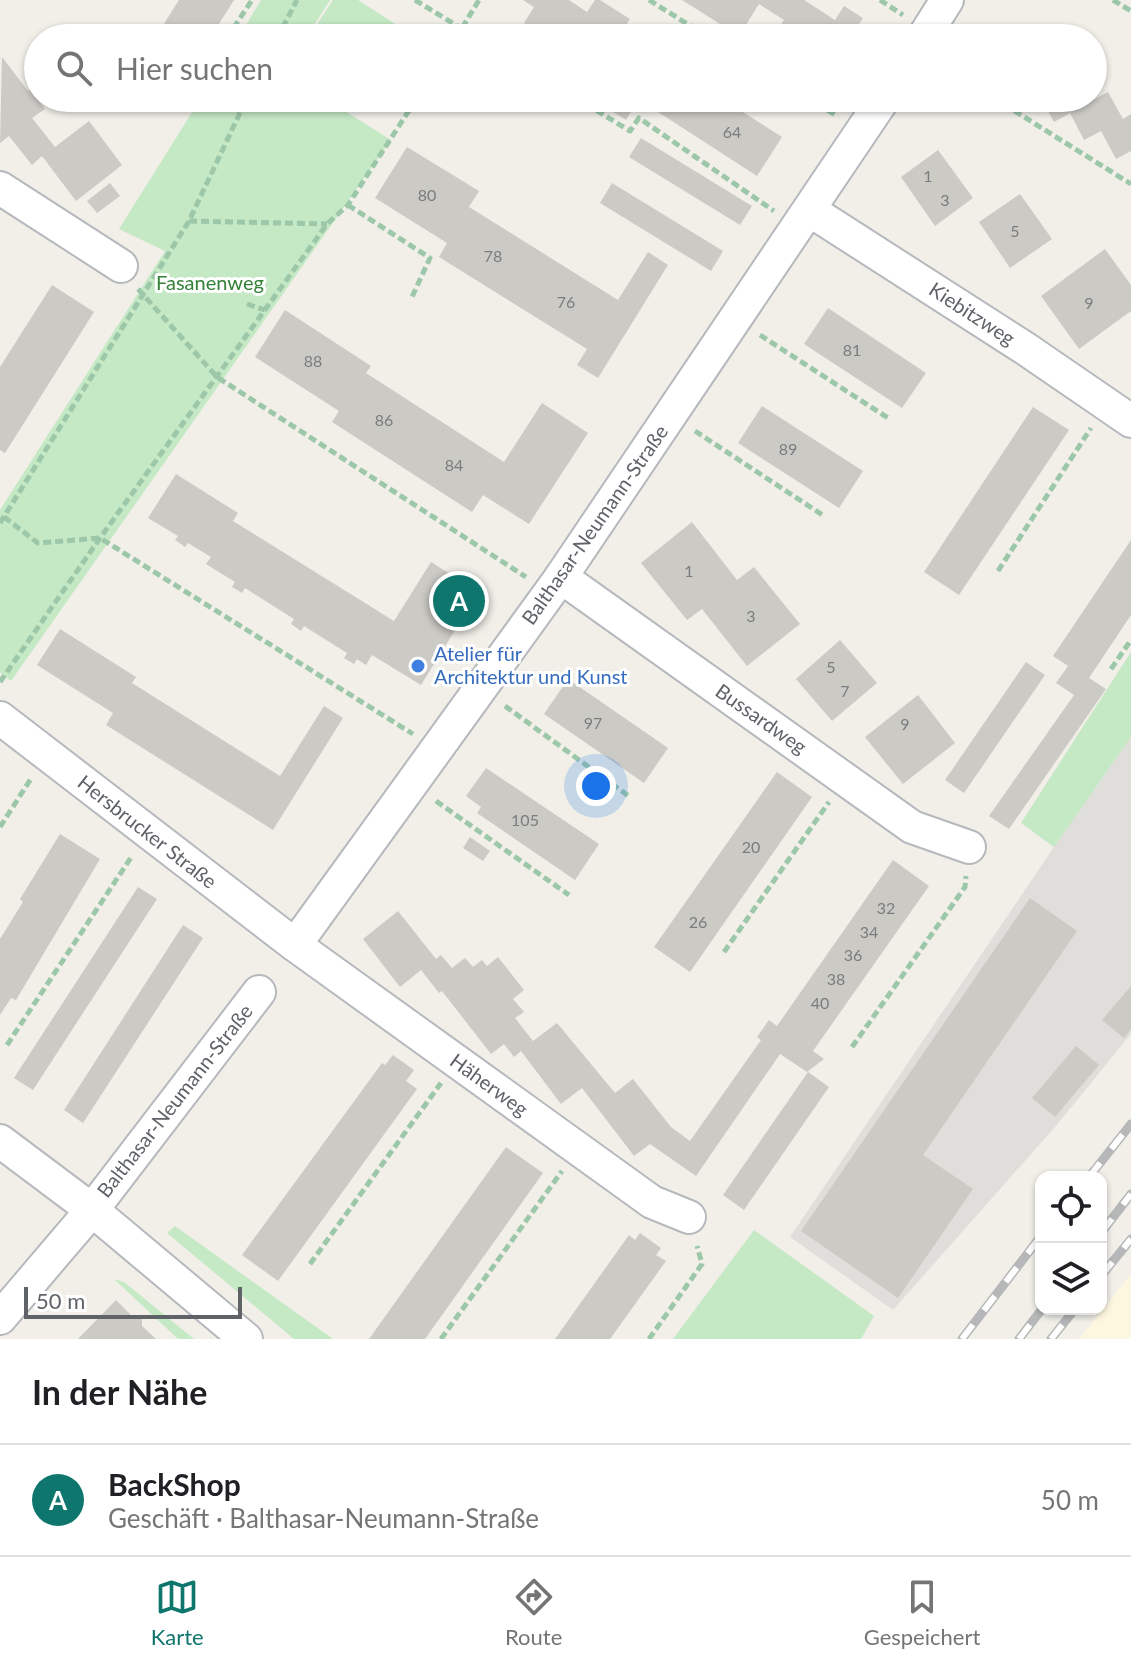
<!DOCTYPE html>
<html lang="de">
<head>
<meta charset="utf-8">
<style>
  body { margin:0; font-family:Lato,sans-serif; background:#f2f2f2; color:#202124 }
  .controls { position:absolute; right:24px; bottom:24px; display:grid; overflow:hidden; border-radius:16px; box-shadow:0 2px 6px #0004 }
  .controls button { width:72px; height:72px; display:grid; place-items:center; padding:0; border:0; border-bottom:2px solid #e0e0e0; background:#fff; color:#202124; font:40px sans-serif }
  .scale { position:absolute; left:24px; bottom:20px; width:218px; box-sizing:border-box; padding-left:8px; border:4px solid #5f6368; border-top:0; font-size:22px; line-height:28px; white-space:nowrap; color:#5f6368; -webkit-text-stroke:6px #fff; paint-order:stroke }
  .you { position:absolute; left:596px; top:786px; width:28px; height:28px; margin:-20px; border:6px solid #fff; border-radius:50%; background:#1a73e8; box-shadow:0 0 0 12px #1a73e833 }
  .badge { display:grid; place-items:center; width:52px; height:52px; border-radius:50%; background:#0f766e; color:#fff; font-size:26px; font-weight:700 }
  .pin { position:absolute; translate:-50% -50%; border:4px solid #fff; box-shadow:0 2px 8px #0006 }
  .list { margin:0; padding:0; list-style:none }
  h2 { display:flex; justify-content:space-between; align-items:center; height:104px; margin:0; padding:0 32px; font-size:34px }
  h2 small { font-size:26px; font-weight:400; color:#757577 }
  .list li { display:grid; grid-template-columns:52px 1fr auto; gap:24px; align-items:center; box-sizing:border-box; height:112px; padding:0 32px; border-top:2px solid #e0e0e0 }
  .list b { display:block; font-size:30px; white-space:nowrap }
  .list p { margin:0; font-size:26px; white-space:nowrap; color:#757577 }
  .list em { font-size:26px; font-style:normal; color:#757577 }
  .icon { flex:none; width:44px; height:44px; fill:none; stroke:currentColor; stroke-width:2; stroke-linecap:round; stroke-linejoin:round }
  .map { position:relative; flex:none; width:1131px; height:1339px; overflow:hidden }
  .search { position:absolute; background:#fff; box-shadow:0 2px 6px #0004; left:24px; right:24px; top:24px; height:88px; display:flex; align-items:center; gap:20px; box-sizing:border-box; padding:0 28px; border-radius:44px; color:#757577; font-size:30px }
  .sheet { height:216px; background:#fff }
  nav { display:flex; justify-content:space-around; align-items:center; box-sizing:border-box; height:112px; border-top:2px solid #e0e0e0; background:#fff; font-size:22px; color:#757577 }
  nav a { display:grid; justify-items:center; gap:4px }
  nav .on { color:#0f766e }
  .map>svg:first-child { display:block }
</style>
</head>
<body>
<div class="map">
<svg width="1131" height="1339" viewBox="0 0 1131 1339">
  <rect width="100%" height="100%" fill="#f1efe8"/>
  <!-- commercial -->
  <path fill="#fef7e0" d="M1131,1274v65h-52z"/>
  <!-- industrial -->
  <path fill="#e0deda" d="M1131,737v297l-76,93 -162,183 -103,-73 264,-390z"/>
  <!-- green -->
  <g fill="#c5e8c5">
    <path d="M261,0h69l-24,38h-68z"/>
    <path d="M333,0h25l59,38h-109z"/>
    <path d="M201,98h123l67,42 -380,541 -11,-9v-162l165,-259 -46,-22z"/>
    <path d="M1131,652v85l-77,110 -33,-24z"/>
    <path d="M175,1226l158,113h-39l-127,-106z"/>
    <path d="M754,1230l120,86 -13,23h-188z"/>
    <path d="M114,1279l10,3 70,57h-16z"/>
  </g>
  <!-- building -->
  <g fill="#cccac5">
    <path d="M179,0h55l-24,38h-55z"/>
    <path d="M523,0h46l18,12 8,-12h5l30,19 -9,15 7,4h-46l-11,-8 -5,8h-27l3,-4 -18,-11 10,-16z"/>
    <path d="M682,0h122l31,20 9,-14 19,12 -13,20h-71l-5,-3 10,-15 -25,-16 -20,32z"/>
    <path d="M2,57l26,34 2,-2 15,20 -13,9 23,29 34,-26 33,44 -46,36 -34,-45 -10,9 -23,-29 -9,7z"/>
    <path d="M1108,92l15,27 8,-5v37l-15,8 -15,-28 -17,9 -14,-27 -16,9 -13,-24 52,2z"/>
    <path d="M611,98h29l-14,22 -21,-13z"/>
    <path d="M667,98h54l61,39 -25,39 -99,-64z"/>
    <path d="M641,138l111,68 -12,19 -111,-68z"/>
    <path d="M407,147l72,44 -10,16 149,93 30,-48 20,13 -70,113 -21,-13 10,-16 -148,-92 8,-14 -72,-45z"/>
    <path d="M938,150l35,48 -38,28 -34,-49z"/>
    <path d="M110,183l10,13 -23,17 -10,-12z"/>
    <path d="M612,183l111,68 -12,20 -111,-68z"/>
    <path d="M1020,194l32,45 -42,29 -31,-46z"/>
    <path d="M1105,249l26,36v26l-52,38 -38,-53z"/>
    <path d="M52,285l42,27 -89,141 -5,-3v-83z"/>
    <path d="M828,308l98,65 -24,35 -98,-64z"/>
    <path d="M285,310l86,56 -5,7 138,89 38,-59 46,30 -59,91 -46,-29 -11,17 -140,-90 7,-11 -84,-54z"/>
    <path d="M762,406l101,65 -24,37 -101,-65z"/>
    <path d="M1033,407l36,23 -110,165 -35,-23z"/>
    <path d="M176,474l62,39 -5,8 161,100 37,-59 48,30 -58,93 -49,-30 -6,10 -9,-6 -3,5 -10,-6 3,-5 -43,-27 -3,5 -10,-7 3,-5 -49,-31 -3,5 -10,-6 3,-5 -29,-18 5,-7 -23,-14 -3,4 -4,-3 -6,-4 3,-4 -30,-18z"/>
    <path d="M692,522l45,58 17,-13 46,57 -53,42 -45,-57 -15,11 -46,-57z"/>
    <path d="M1131,540v75l-42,63 17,11 -97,140 -20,-13 85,-121 -18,-12 12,-17 -15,-10z"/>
    <path d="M60,629l76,48 -4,6 148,93 44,-70 19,12 -70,112 -167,-105 7,-12 -76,-48z"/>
    <path d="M840,640l37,43 -45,38 -36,-42z"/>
    <path d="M1026,662l19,13 -81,118 -19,-13z"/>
    <path d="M568,679l100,69 -24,35 -100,-69z"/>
    <path d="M918,695l37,48 -52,41 -38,-47z"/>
    <path d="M486,768l113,76 -24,36 -98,-67 4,-6 -15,-11z"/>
    <path d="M777,772l35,25 -122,175 -36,-25z"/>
    <path d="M60,834l40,25 -84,141 -5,-2 -11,17v-76l23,-37 -3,-3z"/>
    <path d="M470,837l20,14 -7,10 -20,-13z"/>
    <path d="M893,860l36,26 -116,165 11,8 -17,13 -27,-18 -84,122 -46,-32 -16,12 -52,-68 -21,16 -40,-53 -7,6 -10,-13 -13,10 -49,-63 -3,2 -18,-23 -21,17 -37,-48 35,-28 38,48 5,-4 11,13 13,-10 8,9 9,-7 5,6 11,-9 26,33 -11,9 11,13 -9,6 18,23 24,-18 58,70 18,-14 38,48 19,14 71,-101 -4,-3 12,-17 8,6z"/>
    <path d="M138,887l19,12 -124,191 -19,-12z"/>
    <path d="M1030,898l47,33 -154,224 50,34 -75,109 -97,-67z"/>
    <path d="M183,925l20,13 -120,185 -19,-13z"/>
    <path d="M1131,986v43l-7,9 -22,-18z"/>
    <path d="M1076,1046l23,19 -44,52 -23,-19z"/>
    <path d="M393,1055l21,15 -8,11 11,8 -139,192 -36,-26 140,-192 3,2z"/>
    <path d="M808,1072l21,15 -85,123 -21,-15z"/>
    <path d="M506,1147l37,26 -118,166h-56z"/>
    <path d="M640,1233l21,15 -5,7 10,6 -56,78h-55l74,-104 6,5z"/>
    <path d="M116,1300l16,16h10v10l14,13h-78z"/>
  </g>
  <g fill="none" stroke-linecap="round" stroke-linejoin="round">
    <defs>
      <g id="minor">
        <path d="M923,38l24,-38"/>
        <path d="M0,188l121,78"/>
        <path d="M811,211l215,138 105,72"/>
        <path d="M561,577l351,250 57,20"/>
        <path d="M0,718l295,227 357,257 37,15"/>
        <path d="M295,945l266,-368 323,-479"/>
        <path d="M0,1141l92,69 154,129"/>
        <path d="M0,1318l92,-108 167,-218"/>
      </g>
    </defs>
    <!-- minor casing -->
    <use href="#minor" stroke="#b5b8bc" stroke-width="36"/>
    <!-- path -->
    <g stroke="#9cc7a9" stroke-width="5" stroke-dasharray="8 4" stroke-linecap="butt">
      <path d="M415,0l62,38"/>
      <path d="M649,0l61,38"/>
      <path d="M880,0l23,15"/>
      <path d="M1113,0l18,11"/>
      <path d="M227,38l25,-38"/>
      <path d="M277,38l20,-38"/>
      <path d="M456,38l23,-38"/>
      <path d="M576,98l54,33 9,-13 135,93"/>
      <path d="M807,98l30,18"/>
      <path d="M994,98l137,86"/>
      <path d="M348,205l82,53 -19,41"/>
      <path d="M189,221l138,3"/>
      <path d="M138,289l79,88 309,200"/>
      <path d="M247,304l18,6"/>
      <path d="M760,335l128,83"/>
      <path d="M695,431l129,85"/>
      <path d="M4,517l34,26 62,-5 313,196"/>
      <path d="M0,523l189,-302 58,-123"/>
      <path d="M998,571l93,-143"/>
      <path d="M1111,669l20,-29"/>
      <path d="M0,682l100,-144 227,-314 21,-19 69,-107"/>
      <path d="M505,706l125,91"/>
      <path d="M436,801l133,94"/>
      <path d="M0,827l32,-50"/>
      <path d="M724,952l105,-150"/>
      <path d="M7,1045l125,-189"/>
      <path d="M852,1047l113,-160 1,-11"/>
      <path d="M310,1264l131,-181"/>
      <path d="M441,1339l121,-168"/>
      <path d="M649,1339l53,-75 -5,-18"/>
    </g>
    <!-- minor -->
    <use href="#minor" stroke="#fff" stroke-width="32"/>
    <defs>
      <g id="rail">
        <path d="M1089,1177l42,-53"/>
        <path d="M1101,1233l30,-39"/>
        <path d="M1101,1276l30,-37"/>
        <path d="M962,1339l79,-103"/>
        <path d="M1019,1339l23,-30"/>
        <path d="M1051,1339l24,-30"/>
      </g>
    </defs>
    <!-- rail casing -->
    <use href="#rail" stroke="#b6b7b8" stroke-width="9"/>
    <!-- rail -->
    <use href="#rail" stroke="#fff" stroke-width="6" stroke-dasharray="18" stroke-linecap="butt"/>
  </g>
  <!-- markers -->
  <circle fill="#3f7fe0" stroke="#fff" stroke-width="3" cx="418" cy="666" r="8"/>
  <g text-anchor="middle" stroke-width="6" stroke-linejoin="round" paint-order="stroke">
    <!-- number labels -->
    <g font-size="16" fill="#7a7d7f">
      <text x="732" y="138">64</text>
      <text x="928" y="182">1</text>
      <text x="427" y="201">80</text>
      <text x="945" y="206">3</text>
      <text x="1015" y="237">5</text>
      <text x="493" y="262">78</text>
      <text x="566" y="308">76</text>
      <text x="1089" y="309">9</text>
      <text x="852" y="356">81</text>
      <text x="313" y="367">88</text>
      <text x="384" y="426">86</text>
      <text x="788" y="455">89</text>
      <text x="454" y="471">84</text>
      <text x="689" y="577">1</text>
      <text x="751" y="622">3</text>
      <text x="831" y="673">5</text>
      <text x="845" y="697">7</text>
      <text x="593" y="729">97</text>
      <text x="905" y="730">9</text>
      <text x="525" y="826">105</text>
      <text x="751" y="853">20</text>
      <text x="886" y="914">32</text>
      <text x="698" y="928">26</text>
      <text x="869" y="938">34</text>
      <text x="853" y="961">36</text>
      <text x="836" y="985">38</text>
      <text x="820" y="1009">40</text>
    </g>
    <!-- park labels -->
    <g font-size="20" fill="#348238" stroke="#fff">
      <text x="210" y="290">Fasanenweg</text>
    </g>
    <!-- street labels -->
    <g font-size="20" fill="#5f6368" stroke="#fff">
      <text transform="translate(972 314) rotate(33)" y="7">Kiebitzweg</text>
      <text transform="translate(595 525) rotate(-55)" y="7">Balthasar-Neumann-Straße</text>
      <text transform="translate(761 719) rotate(35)" y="7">Bussardweg</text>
      <text transform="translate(147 832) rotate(38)" y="7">Hersbrucker Straße</text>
      <text transform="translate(489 1085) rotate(36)" y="7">Häherweg</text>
      <text transform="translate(175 1101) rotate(-52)" y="7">Balthasar-Neumann-Straße</text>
    </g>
    <!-- shop labels -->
    <g font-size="20" fill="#366cbe" stroke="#fff" text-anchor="start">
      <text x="434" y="661">Atelier für<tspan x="434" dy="23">Architektur und Kunst</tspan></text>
    </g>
  </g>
</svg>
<div class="controls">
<button><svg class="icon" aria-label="locate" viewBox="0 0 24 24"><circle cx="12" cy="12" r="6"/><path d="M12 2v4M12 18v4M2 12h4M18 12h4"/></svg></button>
<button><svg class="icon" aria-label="layers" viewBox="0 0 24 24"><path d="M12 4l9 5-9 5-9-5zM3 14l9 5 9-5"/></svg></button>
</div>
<div class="scale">50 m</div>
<div class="you"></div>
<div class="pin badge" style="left:459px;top:601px">A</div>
<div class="search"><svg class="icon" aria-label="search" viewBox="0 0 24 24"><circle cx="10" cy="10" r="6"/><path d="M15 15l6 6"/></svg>Hier suchen</div>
</div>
<section class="sheet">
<h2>In der Nähe<small></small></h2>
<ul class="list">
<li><span class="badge">A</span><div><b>BackShop</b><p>Geschäft · Balthasar-Neumann-Straße</p></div><em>50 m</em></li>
</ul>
</section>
<nav>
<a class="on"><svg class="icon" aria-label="map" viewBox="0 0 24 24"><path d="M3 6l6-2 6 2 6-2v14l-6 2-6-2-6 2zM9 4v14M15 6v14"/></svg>Karte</a>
<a><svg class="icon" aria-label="directions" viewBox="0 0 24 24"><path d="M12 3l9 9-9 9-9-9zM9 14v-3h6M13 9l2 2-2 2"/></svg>Route</a>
<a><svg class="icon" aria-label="saved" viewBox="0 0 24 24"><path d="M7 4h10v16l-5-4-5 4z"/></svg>Gespeichert</a>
</nav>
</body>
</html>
